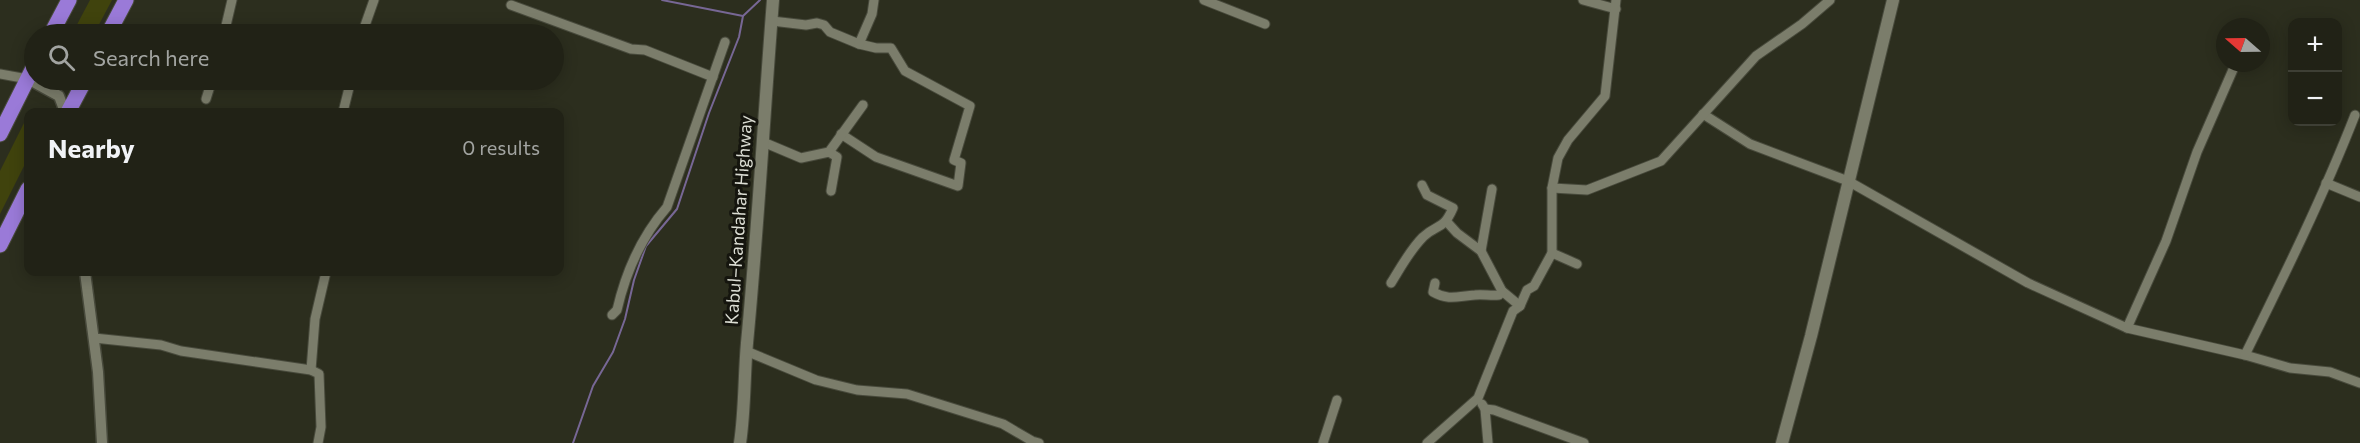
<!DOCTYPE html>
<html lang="en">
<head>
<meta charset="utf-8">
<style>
  body { margin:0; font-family:Commissioner,sans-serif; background:#292a1f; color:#f1f3f6 }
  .controls { position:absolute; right:18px; top:18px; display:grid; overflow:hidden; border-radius:12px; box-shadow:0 3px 15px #0003 }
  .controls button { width:54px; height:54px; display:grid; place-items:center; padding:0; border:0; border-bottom:2px solid #3e3f35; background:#212216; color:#f1f3f6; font:30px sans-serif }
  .compass { position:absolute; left:2216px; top:18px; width:54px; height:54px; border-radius:50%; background:#212216; box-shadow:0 3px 15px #0003; rotate:290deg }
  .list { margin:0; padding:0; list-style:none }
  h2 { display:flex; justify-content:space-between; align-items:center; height:78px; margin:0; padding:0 24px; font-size:26px }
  h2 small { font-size:20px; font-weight:400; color:#a2a4a1 }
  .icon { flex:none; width:33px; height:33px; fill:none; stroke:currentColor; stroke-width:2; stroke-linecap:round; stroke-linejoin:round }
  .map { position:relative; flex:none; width:2360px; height:443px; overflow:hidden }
  .search { position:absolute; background:#212216; box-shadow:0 3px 15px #0003; left:24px; top:24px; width:540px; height:66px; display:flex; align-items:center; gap:15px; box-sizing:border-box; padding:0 21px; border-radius:33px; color:#a2a4a1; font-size:22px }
  .panel { position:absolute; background:#212216; box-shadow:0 3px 15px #0003; left:24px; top:108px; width:540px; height:168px; border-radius:12px }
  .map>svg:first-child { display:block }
</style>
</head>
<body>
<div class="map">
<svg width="2360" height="443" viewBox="0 0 2360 443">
  <rect width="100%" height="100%" fill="#2c2e1e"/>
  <!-- green -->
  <g fill="#40430d">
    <path d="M90,0h22l-18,34h-22z"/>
    <path d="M28,115v43l-28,56v-43z"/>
  </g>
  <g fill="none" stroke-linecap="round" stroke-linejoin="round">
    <!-- stream -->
    <g stroke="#776795" stroke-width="2">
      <path d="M662,0l81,16"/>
      <path d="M573,443l20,-57 20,-34 12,-33 9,-39 12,-34 31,-37 32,-96 30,-76 4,-21 17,-16"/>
    </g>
    <defs>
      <g id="minor">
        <path d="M1204,0l61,24"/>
        <path d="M1583,0l33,9"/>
        <path d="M511,5l120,44 14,1 68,27"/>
        <path d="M772,21l34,4 11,-2 7,2 6,7 29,12 17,4h15l14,23 65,35 -16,54 7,3 -3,23 -82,-29 -35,-23"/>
        <path d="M224,34l8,-34"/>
        <path d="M362,34l12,-34"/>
        <path d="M859,44l13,-30 2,-14"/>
        <path d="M0,74l28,5"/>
        <path d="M206,99l6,-19"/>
        <path d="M343,112l8,-32"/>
        <path d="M1703,114l47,30 98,37 180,102 99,45 118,27 45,13 40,4 30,11"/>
        <path d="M763,142l38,16 28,-6 34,-47"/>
        <path d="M829,152l8,5 -6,34"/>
        <path d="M2326,183l34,14"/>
        <path d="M1552,188l35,2 74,-29 95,-105 46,-32 28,-24"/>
        <path d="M1447,222l10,11 24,18 21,40 18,15"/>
        <path d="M1481,251l11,-62"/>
        <path d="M1552,253l25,11"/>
        <path d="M1391,283c10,-16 19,-33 32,-46 15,-14 20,-6 30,-29l-26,-13 -5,-10"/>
        <path d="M1435,283l-2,9c16,9 25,4 42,3 8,-1 16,1 24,0l3,-4"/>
        <path d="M612,315l5,-5c9,-39 24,-73 50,-103l58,-165"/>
        <path d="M2127,328l39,-87 31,-89 38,-87"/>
        <path d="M94,338l67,7 20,6 130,19 8,4 2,53 -3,16"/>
        <path d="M746,351l70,29 41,10 50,4 96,30 29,17 7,2"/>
        <path d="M2245,355c39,-79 78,-158 110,-240"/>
        <path d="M311,370l4,-51 11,-47"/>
        <path d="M1482,404l3,5 3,34"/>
        <path d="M1485,409l9,1 90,33"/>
        <path d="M1323,443l14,-43"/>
        <path d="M1427,443l51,-45 35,-87 7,-5 7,-16 7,-4 18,-33v-65l6,-30 10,-18 37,-44 11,-96"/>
      </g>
      <g id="tertiary">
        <path d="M28,79l31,17 6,16"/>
        <path d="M85,272l13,100 4,71"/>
      </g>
      <g id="secondary">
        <path d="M740,443c5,-33 4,-67 7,-100 11,-114 17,-229 26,-343"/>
        <path d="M1782,443l29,-107 82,-336"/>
      </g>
      <g id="trunk">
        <path d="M51,34l18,-34"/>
        <path d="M108,34l18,-34"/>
        <path d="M68,112l17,-32"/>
        <path d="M0,134l34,-68"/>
        <path d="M0,245l28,-56"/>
      </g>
    </defs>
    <!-- minor casing -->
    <use href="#minor" stroke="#484a3c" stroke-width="11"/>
    <!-- tertiary casing -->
    <use href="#tertiary" stroke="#484a3c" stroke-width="13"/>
    <!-- secondary casing -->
    <use href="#secondary" stroke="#484a3c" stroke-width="14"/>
    <!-- trunk casing -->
    <use href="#trunk" stroke="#484a3c" stroke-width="17"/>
    <!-- minor -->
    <use href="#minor" stroke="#7b7d6b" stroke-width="9"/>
    <!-- tertiary -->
    <use href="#tertiary" stroke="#7b7d6b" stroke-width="10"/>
    <!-- secondary -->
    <use href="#secondary" stroke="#7b7d6b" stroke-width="12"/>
    <!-- trunk -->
    <use href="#trunk" stroke="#9a7ad8" stroke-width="15"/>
  </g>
  <g text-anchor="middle" stroke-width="6" stroke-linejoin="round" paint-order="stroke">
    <!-- street labels -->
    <g font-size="18" fill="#dbddd3" stroke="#15150e">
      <text transform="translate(739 220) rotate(-86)" y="6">Kabul–Kandahar Highway</text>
    </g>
  </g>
</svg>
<div class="controls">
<button>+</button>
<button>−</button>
</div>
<svg class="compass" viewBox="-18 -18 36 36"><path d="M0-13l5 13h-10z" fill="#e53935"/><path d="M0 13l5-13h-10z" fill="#a2a4a1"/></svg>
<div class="search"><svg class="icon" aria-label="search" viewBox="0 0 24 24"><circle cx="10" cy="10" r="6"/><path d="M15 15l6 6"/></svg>Search here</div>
<section class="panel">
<h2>Nearby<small>0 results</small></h2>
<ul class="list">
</ul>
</section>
</div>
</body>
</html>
